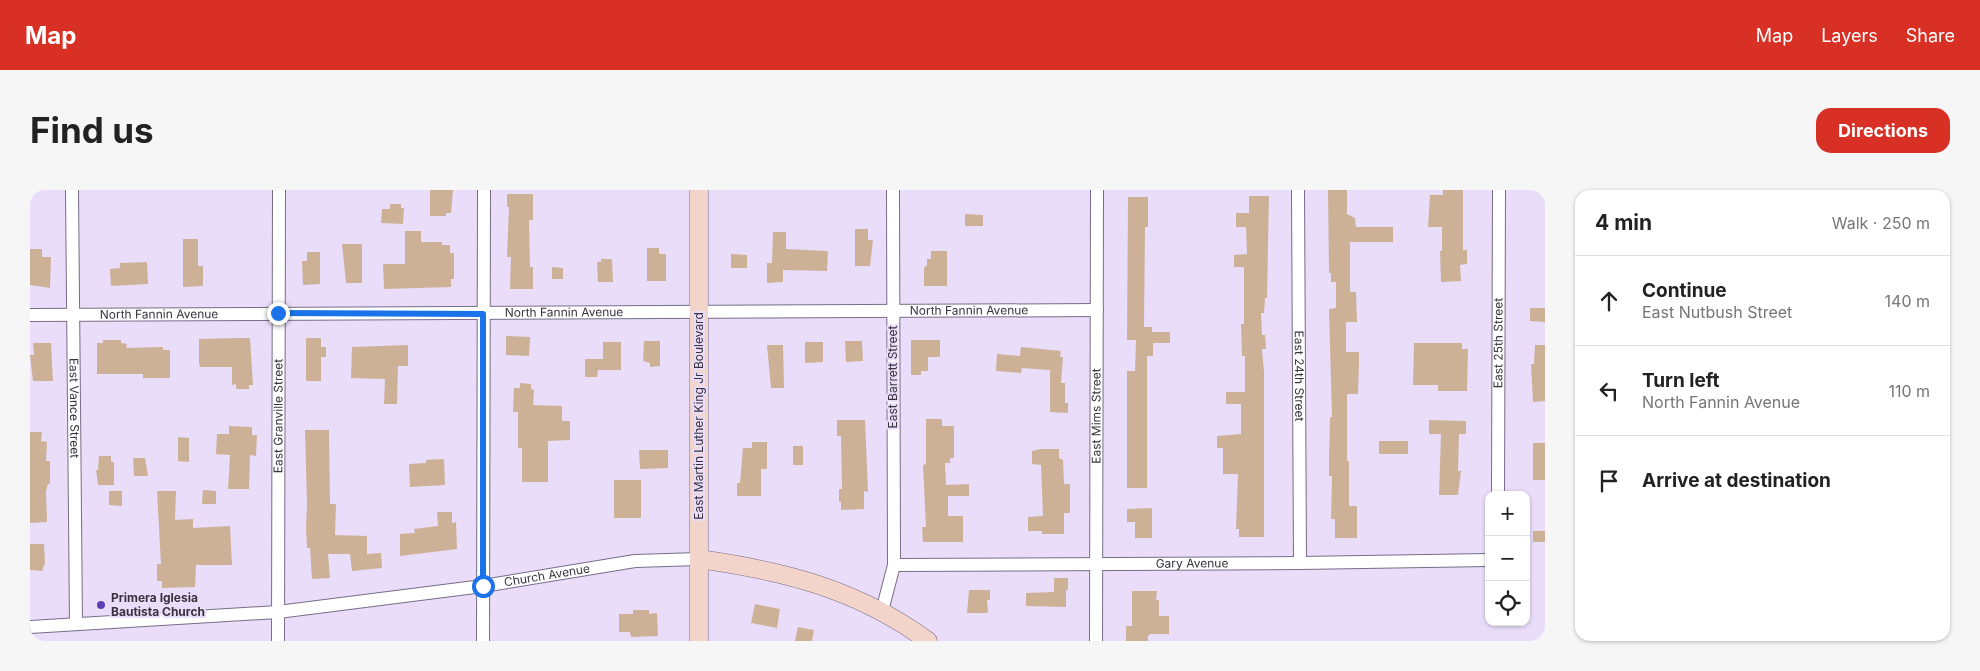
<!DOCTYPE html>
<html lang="en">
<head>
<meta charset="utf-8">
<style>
  body { margin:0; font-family:Inter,sans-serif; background:#f6f6f6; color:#222 }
  .controls { position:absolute; right:15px; bottom:15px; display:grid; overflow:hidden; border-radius:10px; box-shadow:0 1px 4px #0004 }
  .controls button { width:45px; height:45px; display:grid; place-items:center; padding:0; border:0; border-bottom:1px solid #e0e0e0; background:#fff; color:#222; font:25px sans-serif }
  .stop { position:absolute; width:15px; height:15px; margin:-11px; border:4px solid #1a73e8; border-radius:50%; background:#fff }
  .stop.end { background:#1a73e8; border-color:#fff; box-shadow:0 1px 5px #0008 }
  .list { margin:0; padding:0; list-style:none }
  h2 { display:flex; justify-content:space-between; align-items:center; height:65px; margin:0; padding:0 20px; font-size:21px }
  h2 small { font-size:16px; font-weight:400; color:#767676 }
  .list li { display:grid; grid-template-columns:32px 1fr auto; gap:15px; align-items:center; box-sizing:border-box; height:90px; padding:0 20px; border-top:1px solid #e0e0e0 }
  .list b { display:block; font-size:19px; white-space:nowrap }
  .list p { margin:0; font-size:16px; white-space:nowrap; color:#767676 }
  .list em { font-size:16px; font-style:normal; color:#767676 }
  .icon { flex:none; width:28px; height:28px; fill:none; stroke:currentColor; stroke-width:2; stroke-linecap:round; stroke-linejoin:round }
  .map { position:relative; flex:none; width:1515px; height:451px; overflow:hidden; border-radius:15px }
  header { display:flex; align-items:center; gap:30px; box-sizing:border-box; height:70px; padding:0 25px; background:#d93025; color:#fff }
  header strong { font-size:24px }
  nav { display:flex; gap:28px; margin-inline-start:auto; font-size:18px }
  .intro { display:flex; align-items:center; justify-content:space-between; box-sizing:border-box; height:120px; padding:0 30px }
  h1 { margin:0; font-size:35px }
  .button { padding:12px 22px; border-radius:15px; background:#d93025; color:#fff; font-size:18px; font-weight:700 }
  main { display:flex; gap:30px; padding:0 30px }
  aside { flex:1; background:#fff; border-radius:15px; box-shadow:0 1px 4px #0004 }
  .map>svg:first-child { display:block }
</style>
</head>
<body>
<header>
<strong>Map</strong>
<nav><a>Map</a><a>Layers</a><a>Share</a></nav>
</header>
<div class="intro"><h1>Find us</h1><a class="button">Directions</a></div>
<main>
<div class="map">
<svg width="1515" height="451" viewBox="0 0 1515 451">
  <rect width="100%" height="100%" fill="#e9ddfa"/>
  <!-- building -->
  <g fill="#cdb197">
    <path d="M400,0h23l-2,23h-5v3h-16z"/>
    <path d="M1298,0h19v24l8,4 1,9h37v15h-43v50h6l1,30h-11v30h13v12l-1,30h-11v67h2v45h8v32h-22v-19h-4l1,-43h-3v-15l1,-44h2l-3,-108 7,-1v-26h-5v-9h-2z"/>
    <path d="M1413,0h20v60h4v14l-7,1 1,16 -20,1 -1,-31h2v-24h-14l2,-32h13z"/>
    <path d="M477,4h26v26h-4l1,47h3v22h-23l1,-32h-4l2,-50h-2z"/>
    <path d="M1219,6h20l-2,102h-2l-1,15h-3l1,22h3l1,14h-4l2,23v165h-25v-8h-3l2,-55h-15v-26h-6v-12l24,-2v-30h-15v-12h19v-36h-3l-1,-32h3v-57h-10v-12l13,-1 -1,-27h-10v-14h13z"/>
    <path d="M1098,7h20v30h-3l-1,100h8v5h18v11h-17v13h-6v132h-20v-117h8l1,-31h-9z"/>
    <path d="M360,14h11v4h3l-1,16 -22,-1 1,-14h8z"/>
    <path d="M935,24l18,1v11h-18z"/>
    <path d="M825,39h13v11h5l-3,26h-15z"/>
    <path d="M375,41h16v11h21v3h8v8h4v26h-3v8l-67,2 -1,-25h22z"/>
    <path d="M743,42h13v17l42,2 -1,20 -44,-1v12l-16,1v-20h5z"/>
    <path d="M153,49h15v27h5v20l-20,1z"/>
    <path d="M312,54h20v39h-16z"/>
    <path d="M617,58h12v6h7v27h-19z"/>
    <path d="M0,59h12v8h9l-1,31 -20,-3z"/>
    <path d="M901,61h16v35h-23v-18l3,-3v-6h4z"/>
    <path d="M277,62h13v32l-17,1 -1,-24h5z"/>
    <path d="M701,64l16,1v13h-16z"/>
    <path d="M571,69h11l1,23h-15l-1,-20h4z"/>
    <path d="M117,72l1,22 -37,2 -1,-17 10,-1v-5z"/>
    <path d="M522,77l11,1v11h-11z"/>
    <path d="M1500,118h15v14l-15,-1z"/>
    <path d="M476,146l24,1 -1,19 -23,-1z"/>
    <path d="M210,148h10l3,47h-4v4h-13v-5l-4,1v-18h-32l-1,-4v-24z"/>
    <path d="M276,148h15v9h5v10h-5v24h-15z"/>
    <path d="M73,150h18v3l6,1 -1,4 37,-1v3h7v28h-27v-4h-46v-31h6z"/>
    <path d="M881,150h29v17h-12v14h-7v4h-10z"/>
    <path d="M614,151h16v25l-10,1v-4l-7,-2z"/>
    <path d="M815,151h17l1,20 -17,1z"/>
    <path d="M573,152h18v28h-23l-1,7h-12v-18h18z"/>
    <path d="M775,152h18v20l-18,1z"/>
    <path d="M3,153h18l2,38h-20l-3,-26h4z"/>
    <path d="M1384,153h48v6h6l-1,42h-29v-6h-25z"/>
    <path d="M378,155v21h-10l-1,38h-13l1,-25 -34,-1 1,-31z"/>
    <path d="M737,155h16l1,43h-13z"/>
    <path d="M1505,155h10v56l-12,1 -2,-38h3z"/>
    <path d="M991,157l40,4 -1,6h3l-2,26h4v20h3v10l-18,-1v-42l-28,-2 -1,5 -25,-2 1,-17 23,2z"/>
    <path d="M490,193l11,1v5l3,1 -1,15 29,1v15h8v19l-22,1v41h-26v-34h-4v-36h-5l1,-24h6z"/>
    <path d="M896,229h16v7h12v32h-4v5h-5l1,22 23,-1v12h-21v20h15v26h-40l-1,-15h4l-3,-62 3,-1z"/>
    <path d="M807,230h28l3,72 -4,-1v18l-23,1v-8h-2v-13h3l-1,-53h-4z"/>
    <path d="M1399,230l37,1v13h-7l-1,37h3l-3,24h-19l2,-61h-12z"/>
    <path d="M199,236l23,1v8h5l-1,21 -6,-1 -1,34h-21l2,-34 -14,-1 1,-20h12z"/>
    <path d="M275,240h24l1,74h6l-1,31 32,1v18l14,-1 1,15 -30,3 -2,-17h-22l2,24 -18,1 -2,-31h-3l-1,-20 1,-24z"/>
    <path d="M0,242h12l-1,9 6,1 -1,19h4v23h-2l-2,7 1,31 -17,1z"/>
    <path d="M148,247l11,1v24l-11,-1z"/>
    <rect x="1349" y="251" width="29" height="13"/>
    <path d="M722,252h15v27h-6v27h-24v-13h3l3,-35h9z"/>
    <rect x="1503" y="253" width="12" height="37"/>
    <rect x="763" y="256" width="10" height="19"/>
    <path d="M1011,259h18v9l4,2 1,24h6v29h-6v21h-22v-3h-14v-14l15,-1 -2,-51 -9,-1v-13z"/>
    <path d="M609,260h29v18l-28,1z"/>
    <path d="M69,266h12v6h3v23h-16l-2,-15h2z"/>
    <path d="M103,268h12l3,18h-14z"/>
    <path d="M414,269l1,26 -35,2 -1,-23 17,-1v-3z"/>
    <rect x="584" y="290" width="27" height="38"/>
    <path d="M173,300l13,1v13h-14z"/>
    <path d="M79,301h13v15l-13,-1z"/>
    <path d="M127,301h19l-1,29 18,-1v9l37,-2 2,39h-36l-1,22 -33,1v-7h-5v-17h4z"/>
    <path d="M1122,318v30h-17v-16h-8v-13z"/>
    <path d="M407,322h15v11l4,-1 1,27 -57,7v-22l15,-1 -1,-4 24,-3z"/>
    <rect x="1503" y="341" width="12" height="11"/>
    <path d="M0,354h14l1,19 -3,8 -12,-1z"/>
    <path d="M1024,388h14v12h-2v17l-40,-1v-13l28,-1z"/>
    <path d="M939,400h21v10h-3l1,13h-21z"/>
    <path d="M1102,401h25l-1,9h3v16h10v18h-19l-2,2v5h-22v-15h6z"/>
    <path d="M725,414l25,5 -3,19 -26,-5z"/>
    <path d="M603,420h16v4l8,-1 1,23 -27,1 -1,-5h-11v-18h14z"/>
    <path d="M768,437l16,3 -2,11h-17z"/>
  </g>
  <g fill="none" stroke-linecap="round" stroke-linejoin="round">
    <defs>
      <g id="minor">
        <path id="s1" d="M42,0l4,434"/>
        <path id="s2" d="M1268,0l2,373"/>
        <path id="s3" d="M0,125l1067,-5"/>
        <path id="s4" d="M1468,305l1,-305"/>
        <path id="s5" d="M864,375l406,-2 189,-3"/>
        <path d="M852,421l12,-46 -1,-375"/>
        <path id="s6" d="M0,437l248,-15 205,-26 152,-25 64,-2"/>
        <path id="s7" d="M248,451l1,-451"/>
        <path d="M453,451l1,-451"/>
        <path id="s8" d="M1066,451l1,-451"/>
      </g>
      <g id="secondary">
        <path d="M669,0v451"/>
        <path d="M669,369c85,12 158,30 229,82"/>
      </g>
    </defs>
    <!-- minor casing -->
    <use href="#minor" stroke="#776d86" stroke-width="14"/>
    <!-- secondary casing -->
    <use href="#secondary" stroke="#776d86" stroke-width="19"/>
    <!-- minor -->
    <use href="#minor" stroke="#fff" stroke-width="12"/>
    <!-- secondary -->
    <use href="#secondary" stroke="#f3d4ca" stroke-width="18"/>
  </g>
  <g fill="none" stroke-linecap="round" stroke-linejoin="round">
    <!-- route -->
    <path stroke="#1a73e8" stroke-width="6" d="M248,123l205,1v272"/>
  </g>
  <!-- markers -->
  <circle fill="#5d40b8" stroke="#e9ddfa" stroke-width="2" cx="71" cy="415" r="5"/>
  <g text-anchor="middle" stroke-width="4" stroke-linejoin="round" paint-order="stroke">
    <!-- street labels -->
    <g font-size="12" fill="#38333e" stroke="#e9ddfa">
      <text dy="4" stroke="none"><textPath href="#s3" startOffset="939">North Fannin Avenue</textPath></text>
      <text dy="4" stroke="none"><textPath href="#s3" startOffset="534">North Fannin Avenue</textPath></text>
      <text dy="4" stroke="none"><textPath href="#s3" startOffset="129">North Fannin Avenue</textPath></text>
      <text dy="4" stroke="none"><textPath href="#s4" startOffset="152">East 25th Street</textPath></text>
      <text transform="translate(863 187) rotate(-90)" y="4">East Barrett Street</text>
      <text dy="4" stroke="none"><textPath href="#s2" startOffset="186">East 24th Street</textPath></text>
      <text dy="4" stroke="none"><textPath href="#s1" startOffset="218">East Vance Street</textPath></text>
      <text dy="4" stroke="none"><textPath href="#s7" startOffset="225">East Granville Street</textPath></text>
      <text transform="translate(669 226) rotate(-90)" y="4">East Martin Luther King Jr Boulevard</text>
      <text dy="4" stroke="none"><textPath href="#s8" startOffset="225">East Mims Street</textPath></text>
      <text dy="4" stroke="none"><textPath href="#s5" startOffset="298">Gary Avenue</textPath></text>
      <text dy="4" stroke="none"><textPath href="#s6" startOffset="520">Church Avenue</textPath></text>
    </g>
    <!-- poi labels -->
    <g font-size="12" font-weight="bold" fill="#38333e" stroke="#e9ddfa" text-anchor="start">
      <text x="81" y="412">Primera Iglesia<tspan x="81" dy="14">Bautista Church</tspan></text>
    </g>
  </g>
</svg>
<div class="controls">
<button>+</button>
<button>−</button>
<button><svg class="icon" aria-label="locate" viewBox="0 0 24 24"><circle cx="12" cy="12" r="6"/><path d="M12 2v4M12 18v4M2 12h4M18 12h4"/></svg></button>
</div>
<div class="stop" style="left:453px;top:396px"></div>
<div class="stop end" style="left:248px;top:123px"></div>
</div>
<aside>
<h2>4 min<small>Walk · 250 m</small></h2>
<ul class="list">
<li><svg class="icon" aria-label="ahead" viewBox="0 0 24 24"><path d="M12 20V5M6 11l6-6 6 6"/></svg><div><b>Continue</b><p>East Nutbush Street</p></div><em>140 m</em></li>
<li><svg class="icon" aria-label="left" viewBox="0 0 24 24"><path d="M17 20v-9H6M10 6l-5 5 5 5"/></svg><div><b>Turn left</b><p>North Fannin Avenue</p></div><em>110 m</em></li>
<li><svg class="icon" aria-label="arrive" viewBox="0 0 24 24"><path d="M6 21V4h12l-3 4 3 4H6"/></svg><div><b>Arrive at destination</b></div></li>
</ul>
</aside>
</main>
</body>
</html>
